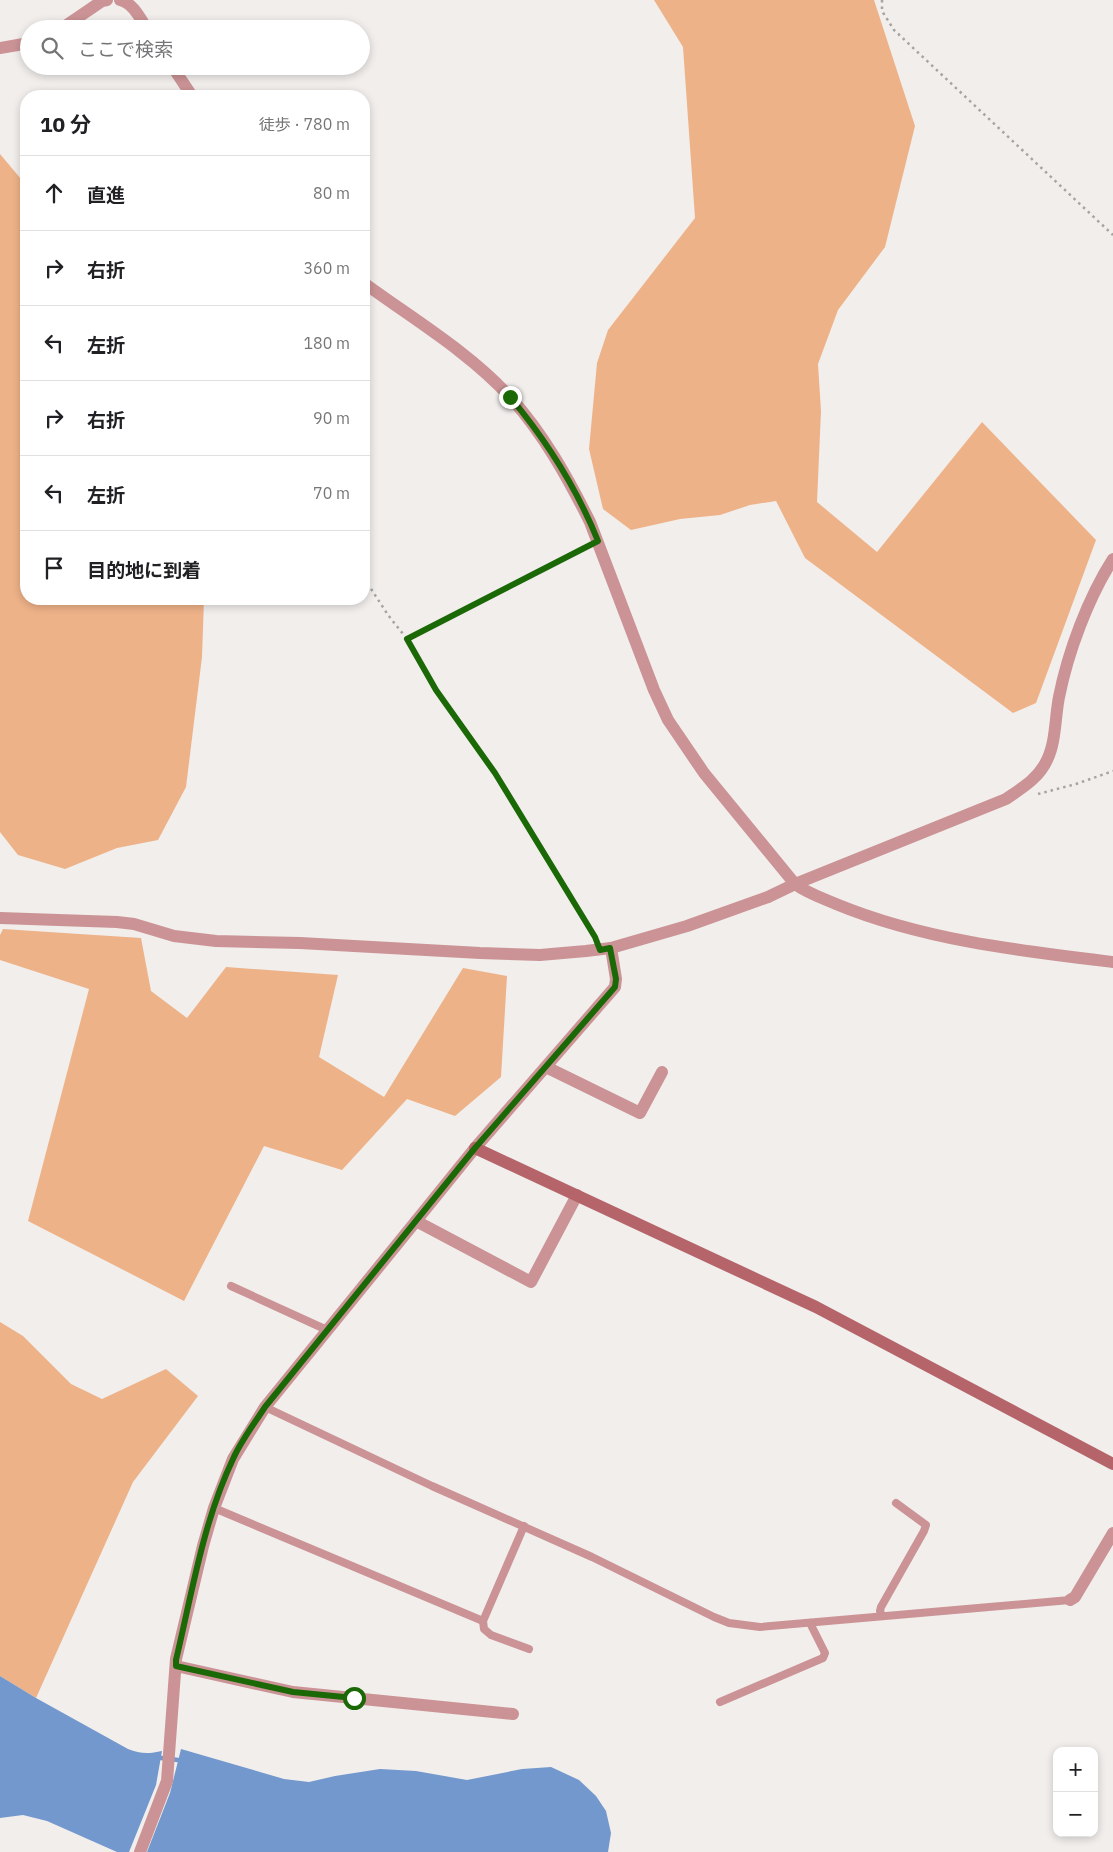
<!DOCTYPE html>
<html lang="ja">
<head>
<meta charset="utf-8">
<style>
  body { margin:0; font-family:"IBM Plex Sans","Noto Sans JP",sans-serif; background:#f6f6f6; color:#202124 }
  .controls { position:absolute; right:15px; bottom:15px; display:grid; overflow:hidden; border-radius:10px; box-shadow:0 2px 8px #0003 }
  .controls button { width:45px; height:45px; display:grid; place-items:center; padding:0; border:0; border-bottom:1px solid #e0e0e0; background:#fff; color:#202124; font:25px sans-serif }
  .stop { position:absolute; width:15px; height:15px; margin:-11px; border:4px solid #1b6806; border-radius:50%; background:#fff }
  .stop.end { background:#1b6806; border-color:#fff; box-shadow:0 1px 5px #0008 }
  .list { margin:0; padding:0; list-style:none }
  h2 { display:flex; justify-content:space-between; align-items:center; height:65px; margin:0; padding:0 20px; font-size:21px }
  h2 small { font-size:16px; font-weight:400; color:#757577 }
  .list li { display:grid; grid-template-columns:32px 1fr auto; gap:15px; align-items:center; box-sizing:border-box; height:75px; padding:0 20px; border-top:1px solid #e0e0e0 }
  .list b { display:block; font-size:19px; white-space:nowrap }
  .list em { font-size:16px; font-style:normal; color:#757577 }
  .icon { flex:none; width:28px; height:28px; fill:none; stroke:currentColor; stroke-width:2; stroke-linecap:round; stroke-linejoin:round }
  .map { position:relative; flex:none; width:1113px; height:1852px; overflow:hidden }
  .search { position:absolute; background:#fff; box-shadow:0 2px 8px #0003; left:20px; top:20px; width:350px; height:55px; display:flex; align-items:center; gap:12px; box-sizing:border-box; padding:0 18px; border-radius:28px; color:#757577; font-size:19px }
  .panel { position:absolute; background:#fff; box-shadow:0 2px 8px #0003; left:20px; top:90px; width:350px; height:515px; border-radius:20px }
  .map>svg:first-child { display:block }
</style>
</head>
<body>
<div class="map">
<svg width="1113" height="1852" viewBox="0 0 1113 1852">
  <rect width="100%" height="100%" fill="#f1eeec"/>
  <!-- forest -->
  <g fill="#eeb288">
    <path d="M654,0h220l41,126 -30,121 -47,63 -20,54 3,47 -4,91 60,50 105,-130 114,118 -60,163 -23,10 -208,-155 -29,-57 -26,4 -30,10 -40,4 -49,11 -28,-21 -14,-60 8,-86 11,-33 87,-112 -12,-171z"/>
    <path d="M0,154l26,31v414h178l-2,58 -16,130 -28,53 -41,8 -52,21 -47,-14 -18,-23z"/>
    <path d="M3,929l138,9 10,53 36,27 39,-51 112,8 -19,82 65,40 79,-129 44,8 -6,101 -46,39 -48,-17 -65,71 -78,-24 -80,155 -156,-80 61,-232 -89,-29v-25z"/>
    <path d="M0,1322l23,14 48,48 31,15 64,-30 32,27 -65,86 -97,216 -36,-22z"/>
  </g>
  <!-- water -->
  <g fill="#7398cd">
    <path d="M0,1676l36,22 92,51c12,5 21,5 34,2l-6,34 -27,67h-12l-70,-31 -24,-6 -23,3z"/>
    <path d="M181,1749l103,30 25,3 26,-6 45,-7 36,2 51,9 55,-11 29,-2 28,13 17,16 10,15 5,22 -3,19h-461l23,-59z"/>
  </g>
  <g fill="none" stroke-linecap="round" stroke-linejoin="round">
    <!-- stream -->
    <path stroke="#7398cd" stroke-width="4.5" d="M161,1758l17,2"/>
    <!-- path -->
    <g stroke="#a6a3a2" stroke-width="2.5" stroke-dasharray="2.5 4" stroke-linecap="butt">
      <path d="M882,0v11l12,19 219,205"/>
      <path d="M364,578l24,37 19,24 29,51 59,83 99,163"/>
      <path d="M407,639l179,-92"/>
      <path d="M1038,794l38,-10 37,-13"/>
    </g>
    <!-- lane -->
    <g stroke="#cb9395" stroke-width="8">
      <path d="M231,1286l96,44"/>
      <path d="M265,1407l167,79 160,71 122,60 15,6 31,4 310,-27"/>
      <path d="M214,1508l269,113 41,-95"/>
      <path d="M882,1616l-2,-5 1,-4 43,-76 2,-6 -30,-22"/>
      <path d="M483,1621l1,8 7,6 38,14"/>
      <path d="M720,1702l103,-44 2,-5 -15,-30"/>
    </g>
    <!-- street -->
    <g stroke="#cb9395" stroke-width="12">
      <path d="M120,0c13,3 20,18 27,29"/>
      <path d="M61,29l41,-28 5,-1"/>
      <path d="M0,48l29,-5"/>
      <path d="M172,66l20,30"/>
      <path d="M364,283c49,36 105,69 146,114 33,36 58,81 80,125l64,168 14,30 36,53 91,111c12,9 27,14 41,20 87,36 185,47 277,58"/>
      <path d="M0,918l117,4 17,2 40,12 42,5 84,2 180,10 60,2 46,-4 25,-3 76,-22 81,-29 27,-13 211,-85c16,-11 33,-21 41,-39 9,-18 8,-43 12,-63 9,-45 29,-99 54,-138"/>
      <path d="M546,1067l94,46 22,-41"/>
      <path d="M416,1221l115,61 46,-87"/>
      <path d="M1070,1600l5,-3 38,-64"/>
      <path d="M176,1666l117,26 220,22"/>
      <path d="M140,1852l27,-71 9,-122 27,-113 11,-38 19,-49 32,-52 151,-186 59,-73 140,-161 1,-8 -5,-31"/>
    </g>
    <!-- secondary -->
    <path stroke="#b5656a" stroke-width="12" d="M475,1148l341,159 297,157"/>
  </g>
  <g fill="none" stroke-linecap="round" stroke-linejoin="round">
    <!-- route -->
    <path stroke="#1b6806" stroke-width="6" d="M354,1698l-61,-6 -117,-26v-6c16,-67 27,-138 57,-201 8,-18 21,-35 32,-52l210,-259 140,-161 1,-8 -6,-31 -10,2 -5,-13 -100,-164 -59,-83 -29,-51 191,-98c-21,-52 -52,-101 -88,-144"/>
  </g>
</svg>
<div class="controls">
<button>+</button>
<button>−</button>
</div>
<div class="stop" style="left:354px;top:1698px"></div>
<div class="stop end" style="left:510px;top:397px"></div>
<div class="search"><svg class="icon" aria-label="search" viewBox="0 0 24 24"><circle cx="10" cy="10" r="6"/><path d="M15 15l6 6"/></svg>ここで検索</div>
<section class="panel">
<h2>10 分<small>徒歩 · 780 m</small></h2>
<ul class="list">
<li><svg class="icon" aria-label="ahead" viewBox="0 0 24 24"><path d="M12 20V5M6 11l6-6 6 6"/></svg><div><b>直進</b></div><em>80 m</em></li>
<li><svg class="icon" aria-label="right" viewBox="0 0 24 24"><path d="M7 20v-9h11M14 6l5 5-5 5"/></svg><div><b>右折</b></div><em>360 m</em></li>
<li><svg class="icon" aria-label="left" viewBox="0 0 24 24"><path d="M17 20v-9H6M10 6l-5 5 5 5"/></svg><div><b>左折</b></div><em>180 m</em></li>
<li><svg class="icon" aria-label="right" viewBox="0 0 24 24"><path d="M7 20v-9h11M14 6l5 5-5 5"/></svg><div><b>右折</b></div><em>90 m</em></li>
<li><svg class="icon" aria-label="left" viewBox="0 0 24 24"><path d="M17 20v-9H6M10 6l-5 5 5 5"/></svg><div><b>左折</b></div><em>70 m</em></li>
<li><svg class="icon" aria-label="arrive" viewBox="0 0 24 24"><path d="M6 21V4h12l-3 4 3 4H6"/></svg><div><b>目的地に到着</b></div></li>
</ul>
</section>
</div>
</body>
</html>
